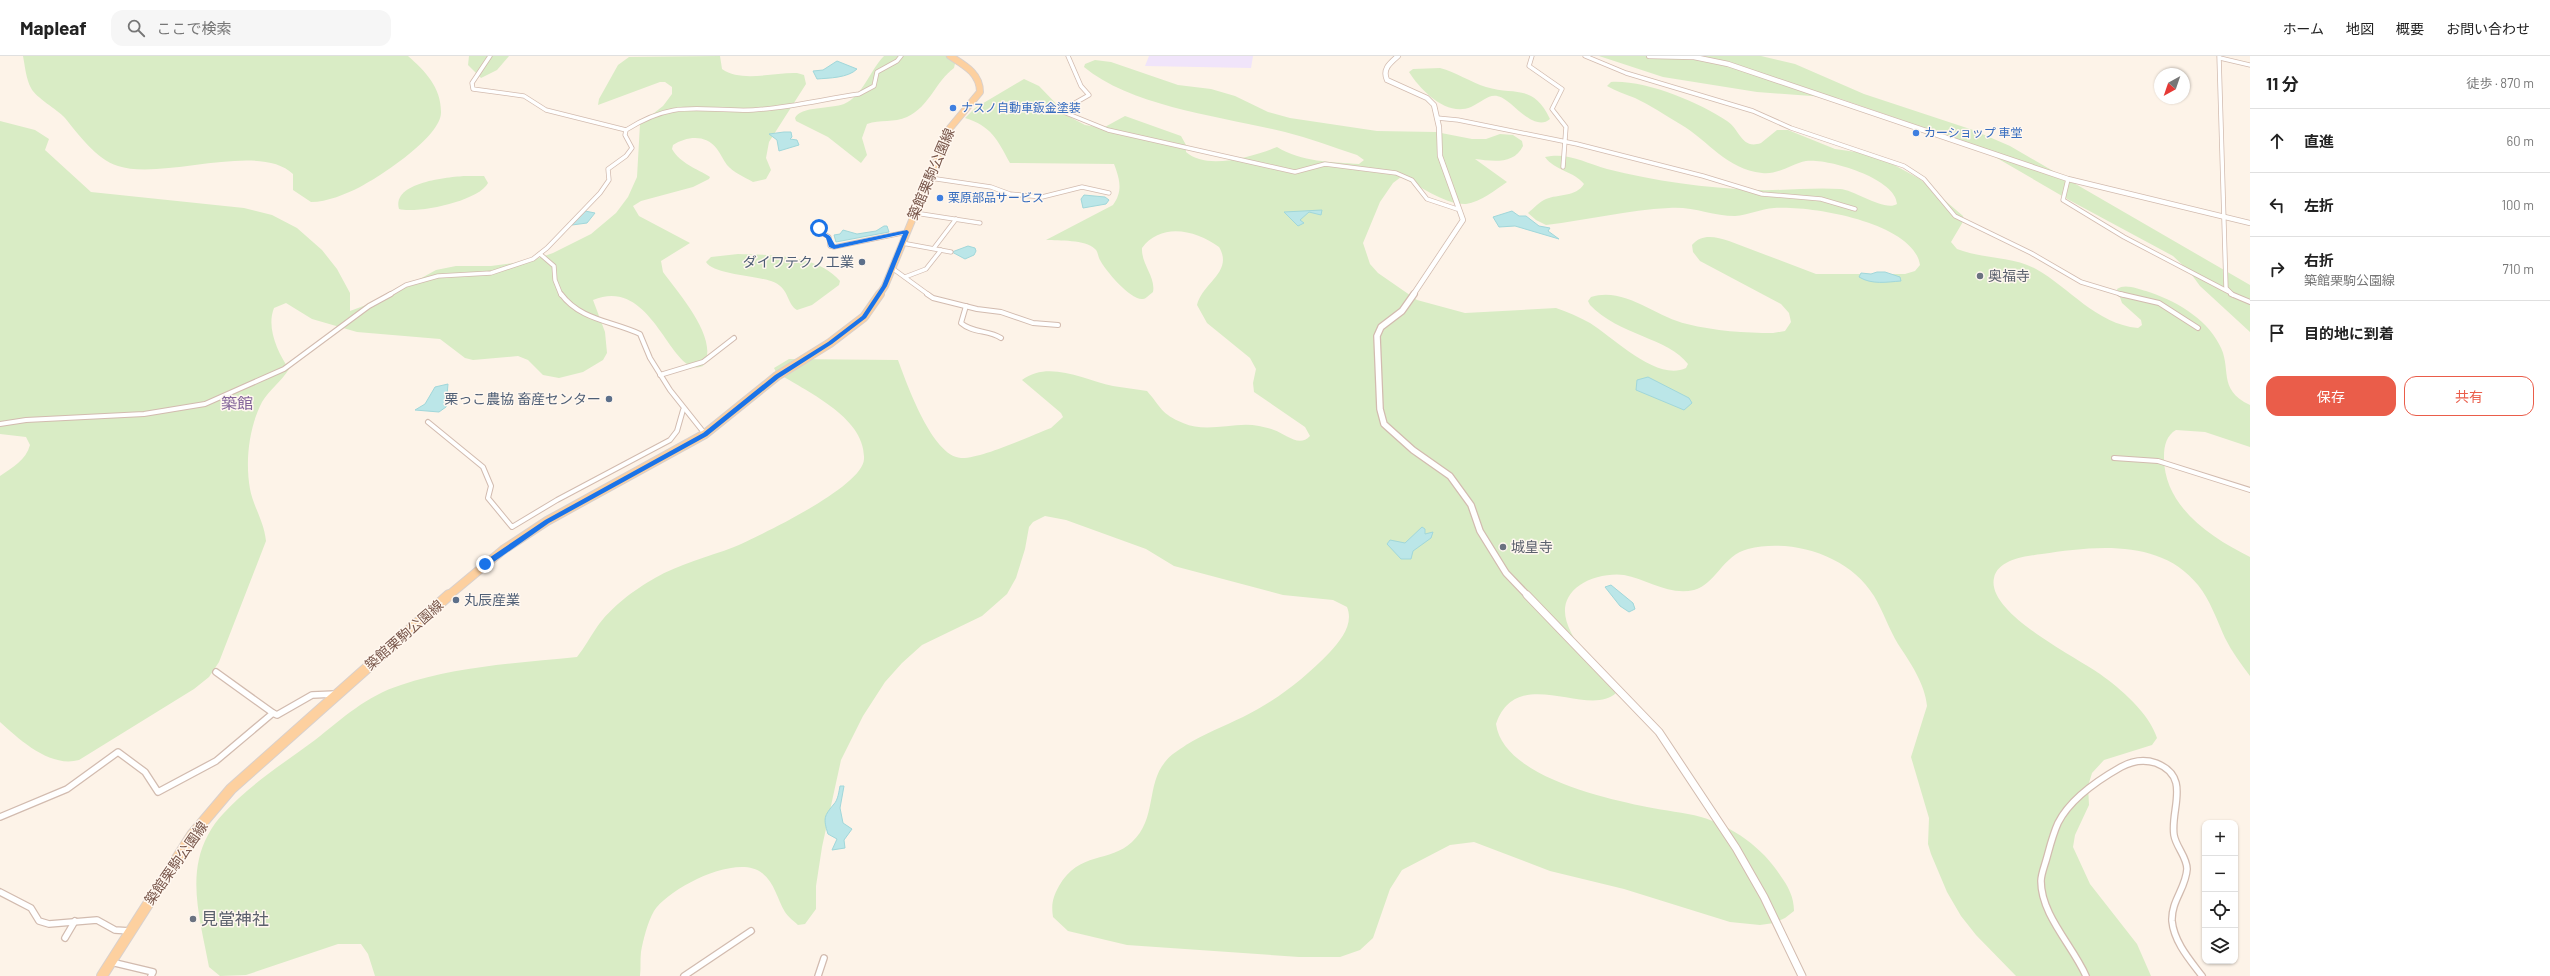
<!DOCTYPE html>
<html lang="ja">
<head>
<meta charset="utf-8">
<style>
  body { margin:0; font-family:Barlow,"Noto Sans JP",sans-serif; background:#f6f6f6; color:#222 }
  .controls { position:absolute; right:12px; bottom:12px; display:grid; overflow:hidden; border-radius:8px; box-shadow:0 1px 3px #0004 }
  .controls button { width:36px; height:36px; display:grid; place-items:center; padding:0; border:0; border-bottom:1px solid #e0e0e0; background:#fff; color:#222; font:20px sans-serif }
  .compass { position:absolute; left:2154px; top:12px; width:36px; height:36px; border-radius:50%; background:#fff; box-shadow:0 1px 3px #0004; rotate:220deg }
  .stop { position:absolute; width:12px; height:12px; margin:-9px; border:3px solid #1a73e8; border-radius:50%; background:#fff }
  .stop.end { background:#1a73e8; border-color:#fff; box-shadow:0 1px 4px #0008 }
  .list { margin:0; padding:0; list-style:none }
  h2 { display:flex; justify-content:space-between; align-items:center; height:52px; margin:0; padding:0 16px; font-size:17px }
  h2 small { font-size:13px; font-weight:400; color:#767676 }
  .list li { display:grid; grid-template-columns:26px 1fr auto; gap:12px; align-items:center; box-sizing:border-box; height:64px; padding:0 16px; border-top:1px solid #e0e0e0 }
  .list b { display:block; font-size:15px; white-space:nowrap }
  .list p { margin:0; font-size:13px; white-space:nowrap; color:#767676 }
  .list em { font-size:13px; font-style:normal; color:#767676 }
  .actions { display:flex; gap:8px; padding:12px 16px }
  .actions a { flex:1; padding:9px 0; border:1px solid #ea5d4a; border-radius:12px; text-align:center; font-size:14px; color:#ea5d4a }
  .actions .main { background:#ea5d4a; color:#fff }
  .icon { flex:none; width:22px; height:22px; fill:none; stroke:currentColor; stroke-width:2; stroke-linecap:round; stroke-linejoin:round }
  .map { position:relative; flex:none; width:2250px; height:920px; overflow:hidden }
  header { display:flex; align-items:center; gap:24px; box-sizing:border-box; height:56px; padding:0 20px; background:#fff; border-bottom:1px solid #e0e0e0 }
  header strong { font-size:19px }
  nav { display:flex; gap:22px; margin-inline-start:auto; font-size:14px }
  .search { width:280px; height:36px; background:#f6f6f6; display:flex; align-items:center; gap:10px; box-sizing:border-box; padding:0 14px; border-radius:12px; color:#767676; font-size:15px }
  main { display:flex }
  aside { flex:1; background:#fff }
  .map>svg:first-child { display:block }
</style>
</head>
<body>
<header>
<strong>Mapleaf</strong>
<div class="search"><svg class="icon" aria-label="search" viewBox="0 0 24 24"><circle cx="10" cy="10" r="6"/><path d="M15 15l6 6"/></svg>ここで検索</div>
<nav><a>ホーム</a><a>地図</a><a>概要</a><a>お問い合わせ</a></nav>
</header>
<main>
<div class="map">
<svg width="2250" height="920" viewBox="0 0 2250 920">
  <rect width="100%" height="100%" fill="#fdf3e8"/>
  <!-- education -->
  <path fill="#f0e4fa" d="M1149,0h104l-2,12 -106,-2z"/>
  <!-- green -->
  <g fill="#d9ecc5">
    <path d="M23,0h385c17,15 33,31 33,56 1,24 -61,65 -81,75 -14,7 -33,15 -49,15l-18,-12v-16c-34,-33 -131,7 -175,-8 -22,-7 -39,-31 -53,-48 -8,-9 -29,-20 -34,-30 -5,-9 -6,-22 -8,-32z"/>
    <path d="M469,0h40l-12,14 -16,8 -13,-13z"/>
    <path d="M720,0l2,13c20,14 52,3 75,4l7,2 2,9 -37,58 -3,16 5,12 -5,9 -13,3c-9,-5 -20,-10 -26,-17 -4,-5 -6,-11 -10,-16 -11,-15 -30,-13 -44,-4l-1,4c9,15 24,19 38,28l-1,2 -16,8 -52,14 -8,5 6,10 51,27 -29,18 2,11c15,21 58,68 40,94 -32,15 -49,-92 -110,-66l12,32 2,21 -4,7 -20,12 -24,6 -16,-3 -15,-15 -10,-4 -45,4 -8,-2 -25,-19 -83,-7 -45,-13 -26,-16 -12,5c-8,20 4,45 15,61 -7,12 -20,21 -27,33 -13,25 -17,59 -12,87 3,17 14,32 16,52l-47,121 -10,15 -15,12 -115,71c-29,8 -59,-20 -79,-38v-246c13,-9 26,-16 30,-31l-4,-8 -26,-3v-313l35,9 14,9 -4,11 46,42 153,16 28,7 25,13 25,22 15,19 13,24v18l35,-13 51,-28 20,-4h35l39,-5 23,-8 38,-19 25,-21 12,-16 9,-20 3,-53 23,-18 9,-12v-7l-7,-5h-5l-62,23 1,-6 19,-34 11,-8z"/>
    <path d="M884,0h69l3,3 -2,9c-19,14 -24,38 -47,49 -13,6 -27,2 -40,7l-5,14 5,17 -6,8 -33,-26 -32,-16 -1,-3c5,-12 37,-9 49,-14 19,-8 26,-34 40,-48z"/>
    <path d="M1599,0h162l34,8 69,30 109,36 37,16 240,139v47l-50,-46 -11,-15 -16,-15 -104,-56 -79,-46 -88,-34 -64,-22 -81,-6 -94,-15z"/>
    <path d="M1095,4l16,2 67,23 33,4 24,7 33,16 22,6 87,13 59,1 36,7h14l14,-5 13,1 9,6 1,5c-9,19 -31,15 -48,13l32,23c-12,8 -26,20 -41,22 -21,1 -47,-19 -65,-27l-8,6 -13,19 -17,41 7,21 8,9 39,27 48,13 91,-5c12,4 23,9 34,15 24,15 67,59 96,45l2,-4c-19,-26 -70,-29 -98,-59l-2,-4 3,-4c33,-11 65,20 96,27 28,7 58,9 86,9l12,-2 6,-9 -2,-9 -8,-9 -81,-43 -7,-9 -1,-7c10,-12 24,-8 37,-4l87,33h89l10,-3 5,-6c-6,-43 -111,-60 -146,-57 -13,1 -26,7 -39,8 -22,0 -43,-10 -66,-8 -41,2 -82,12 -123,17l-10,-5 -8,-7c6,-5 11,-11 18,-14 12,-5 30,-2 38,-15 -10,-13 -29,-13 -39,-27 24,-5 40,6 62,12 47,12 99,19 148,21 28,1 57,-3 85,-1 15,1 45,23 57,15 -1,-26 -70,-46 -91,-43 -15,3 -28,14 -44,12 -36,-4 -53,-32 -82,-49 -15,-9 -30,-19 -45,-26 -10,-4 -19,-7 -28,-12l4,-4c35,-2 87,20 116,39 13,8 14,29 34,22l16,-13h11l47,19 28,4 22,7 35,19 43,37 1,4 -13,22 6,7c25,10 56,7 79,20 34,19 60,55 102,59l4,-3 -1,-5 -19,-17 -5,-14c8,-6 21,0 29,2 28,9 59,26 73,53 14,24 -3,45 31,61v42l-45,-15 -29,-2c-9,5 -12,15 -12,26 -1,50 46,81 86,101v119c-9,-12 -18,-24 -25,-38 -8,-18 -15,-38 -27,-53 -37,-47 -105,-39 -156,-31 -15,2 -44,5 -48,24 -8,35 82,79 106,96 21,15 49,39 57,64l-5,7 -48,15 -12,13 -4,13 1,19 -14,30 -2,12 17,37 47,60 14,32h-135l-40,-41 -15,-19 -14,-24 -16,-38 -3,-10 1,-26 -18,-61 16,-51c-2,-22 -17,-44 -29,-62 -9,-15 -15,-33 -24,-48 -25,-41 -83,-58 -126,-47 -25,6 -33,36 -54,41 -25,6 -47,-11 -70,-15 -13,-2 -33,2 -44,10 -42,29 15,80 37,103l-1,5c-28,26 -99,-30 -120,31 7,52 108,74 151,83 18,4 37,5 54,10 31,9 62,31 79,58 8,11 14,22 14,36l-9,7 -11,5 -14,2 -30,-3 -106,-33 -74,-18 -76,-29 -24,3 -48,25 -12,19 -17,49 -13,12 -20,7h-41l-172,-12 -59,-14 -15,-14c-2,-13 0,-20 6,-31 20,-35 51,-23 73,-44 25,-23 14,-57 33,-80 5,-7 14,-12 21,-17 18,-11 38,-19 57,-28 34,-17 61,-38 87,-65 11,-12 24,-28 17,-45l-14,-7 -50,-5 -109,-29 -28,-17 -80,-29 -21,-4 -12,6 -4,5 -4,22 -9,29 -9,16 -25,22 -60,29 -20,18 -17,19 -22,34 -22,44 -19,87 -6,39v23l-11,15 -7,1c-4,-4 -10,-8 -13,-13 -8,-13 -10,-29 -23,-39 -25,-20 -93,15 -108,38 -6,10 -11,29 -13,41 -1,8 0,16 -1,24h-265l-7,-22 -7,-10h-23l-92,31 -26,1 -11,-9c-6,-34 -18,-74 -10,-108 3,-15 13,-34 24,-45 26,-29 61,-51 92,-74 28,-22 51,-44 86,-55 56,-19 117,-22 176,-28 8,-10 13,-20 20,-30 13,-19 38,-38 58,-49 24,-14 53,-21 79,-31 25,-11 129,-60 130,-88 2,-42 -59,-68 -88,-87l-2,-4 15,-9 109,1c9,24 34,96 63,98 20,1 69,-22 90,-30l12,-11 -2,-4 -39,-33c27,-20 62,0 91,6 11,2 23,3 34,5 14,16 14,23 36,32 25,11 51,-2 76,3 5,1 10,2 15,4 12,4 25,18 36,6l-5,-9 -51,-35 -1,-9 3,-14 -6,-11 -43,-35 -10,-18c5,-22 37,-33 22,-58 -23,-17 -58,-25 -77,1 -1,16 14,29 11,44 -3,2 -7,7 -10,7 -12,2 -38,-29 -43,-39 -2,-3 -2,-9 -5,-11 -10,-10 -36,-8 -49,-9l67,-35c10,-14 7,-25 1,-41l-104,-1c-13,-24 -19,-37 -45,-45l10,-10 49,-29 15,7 29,30 17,9 18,3 22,-12 56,20 5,9v7c21,19 68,4 91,-5 25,15 54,15 82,17l5,-4 -7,-5c-24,-8 -48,-17 -72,-23 -61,-15 -153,-25 -201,-65l1,-3z"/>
    <path d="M1440,12c16,4 30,14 46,19 30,9 47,-4 64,32 -12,11 -30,-7 -39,-15 -19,-16 -23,-5 -40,3 -24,10 -50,-16 -62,-35l4,-3z"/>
    <path d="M465,120h19l4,7c-9,18 -71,31 -89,26 -8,-27 50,-32 66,-33z"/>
    <path d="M738,198c32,1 79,0 102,27l-1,4 -27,20 -15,5c-11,-6 -7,-23 -26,-29 -14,-5 -59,-7 -65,-19l5,-5z"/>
  </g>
  <!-- water -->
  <g fill="#bbe6e8" stroke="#a1d7da">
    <path d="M837,5l20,8c-9,9 -28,9 -40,10l-4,-8 10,-1z"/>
    <path d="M784,76h7l1,5 -2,2 7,1 2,5 -20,6 -2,-11 -8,-6z"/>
    <path d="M1084,139l21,2 4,3 -3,4 -23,4 -2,-9z"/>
    <path d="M1322,154l-1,5 -12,-3 -9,8 4,3 -6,3 -14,-14z"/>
    <path d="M585,155l10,2 -8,10 -15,2z"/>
    <path d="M1512,155l7,5h7l13,10 11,2 -2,3 11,8 -44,-13 -16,1 -6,-10z"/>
    <path d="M884,170h3l2,6 -53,10 -2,-7 6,-1 3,-4 14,4 19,-3z"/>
    <path d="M968,190l7,2 1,3 -2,4 -9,4 -13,-7z"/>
    <path d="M1877,216h8l15,5 1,4c-14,1 -29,4 -42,-4l2,-4 10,1z"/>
    <path d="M1648,321l41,21 3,5 -8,7 -48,-20 1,-10z"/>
    <path d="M448,328l-2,23 -7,5 -24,-2 10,-6 10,-17z"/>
    <path d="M1422,471l3,2v5l8,-2 -2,6 -18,13 -2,8h-10l-14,-15 3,-4 15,3z"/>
    <path d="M1611,529l22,18 2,6 -6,3 -9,-6 -15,-19z"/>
    <path d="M840,730h4l-4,22 3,15 9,6 -8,11 1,8 -13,2 5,-11 -9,-5c-5,-16 -4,-18 6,-30 4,-4 5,-13 6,-18z"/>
  </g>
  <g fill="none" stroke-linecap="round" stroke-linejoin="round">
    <defs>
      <g id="minor-far2">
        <path d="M490,0l-18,27 1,6 51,7 22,14 80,20"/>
        <path d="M1532,0l-3,10 33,23 -10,20 14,18 -3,40"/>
        <path d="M1585,0l41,17 127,38 38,17 113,38 20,13 31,37 76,37 50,29 43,13"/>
        <path d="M2219,0l7,232 7,7"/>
        <path d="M2220,2l30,7"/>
        <path d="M1061,55l47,19 187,42 30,-8 71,9 16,7 15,19 30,10"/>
        <path d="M1061,55l28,-16 -8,-9 -13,-30"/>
        <path d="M1437,62l21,2 119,24 126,32 59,18 59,5 34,10"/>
        <path d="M930,122l61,9 19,7 32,3 40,-10 27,6"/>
        <path d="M2068,123l-5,21 61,37 105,55"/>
        <path d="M915,157l65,10"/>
        <path d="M823,168l-6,6 12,7 1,9 4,1 73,-15"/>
        <path d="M902,187l49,9"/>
        <path d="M934,192l22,-29"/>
        <path d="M540,198l14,12 1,14 6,15"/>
        <path d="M892,212l37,27"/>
        <path d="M905,221l21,-8 15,-19"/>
        <path d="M389,239l17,-10 32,-9 53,-3 42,-14 14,-11 53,-55 9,-13 -1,-11 18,-13 6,-8 -7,-13 1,-5c51,-32 74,-18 127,-20 35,-2 71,-11 106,-16l15,-8 3,-14 20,-11 4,-5"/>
      </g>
      <g id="minor-far1">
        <path d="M561,238c19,26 51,27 79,40l10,24 20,32 35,44"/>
        <path d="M927,238l6,4 44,11 24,3 32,11 25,2"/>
        <path d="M2120,238l39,9 39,25"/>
        <path d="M2231,238l19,8"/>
        <path d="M966,250l-5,17c11,10 28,7 40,15"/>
        <path d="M660,319l43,-13 31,-24"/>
        <path d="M428,366l55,45 8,19 -3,12 24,29 45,-27 113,-60 7,-9 6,-21"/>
        <path d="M0,368l26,-4 118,-6 61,-10 79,-35 85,-63 22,-12"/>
        <path d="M2114,402l44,3 92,29"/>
      </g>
      <g id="minor">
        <path d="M216,616l57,41"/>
        <path d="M0,761l67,-28 51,-37 27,20 13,20 58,-31 57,-48 4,2 35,-20 24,-1"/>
        <path d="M0,836l31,16 8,13 10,3 48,-4 18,10 15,1"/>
        <path d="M65,882l10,-17"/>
        <path d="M111,906l42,10 -2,4"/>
        <path d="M684,920l67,-45"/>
        <path d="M818,920l6,-18"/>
        <path d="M2086,920c-13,-30 -45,-61 -45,-95 0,-7 4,-16 6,-24 3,-11 6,-23 11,-34 12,-24 40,-43 63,-56 11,-6 23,-8 35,-4 36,14 14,46 18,72 2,12 13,22 13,34 -1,19 -16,32 -15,52 2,21 18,39 30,55"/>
      </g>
      <g id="tertiary-far2">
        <path d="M1398,0c-8,7 -16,13 -11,24l40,18 7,7 5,22 1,29 23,64 -50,75"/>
        <path d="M1649,0l45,1 34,7 340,115 182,44"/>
      </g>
      <path id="tertiary-far1" d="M1414,238l-12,17 -21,16 -4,9 3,73 4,15 29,26 37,26 21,29 9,26 26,42 22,23"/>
      <path id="tertiary" d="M1527,539l132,137 77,116 28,49 38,79"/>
      <path id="primary-far2" d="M879,239l6,-9 65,-158 30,-36c0,-19 -16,-27 -30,-36"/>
      <path id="primary-far1" d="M448,540l55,-46 44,-29 158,-87 72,-58 53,-33 34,-26 16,-23"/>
      <path id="primary" d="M102,920l90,-141 39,-46 218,-194"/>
    </defs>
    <!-- minor-far2 casing -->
    <use href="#minor-far2" stroke="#d2bbaf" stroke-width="5"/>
    <!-- minor-far1 casing -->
    <use href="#minor-far1" stroke="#d2bbaf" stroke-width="6"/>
    <!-- minor casing -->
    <use href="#minor" stroke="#d2bbaf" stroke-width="8"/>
    <!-- tertiary-far2 casing -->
    <use href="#tertiary-far2" stroke="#d2bbaf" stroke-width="6"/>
    <!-- tertiary-far1 casing -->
    <use href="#tertiary-far1" stroke="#d2bbaf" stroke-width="8"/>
    <!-- tertiary casing -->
    <use href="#tertiary" stroke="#d2bbaf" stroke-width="9"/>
    <!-- primary-far2 casing -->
    <use href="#primary-far2" stroke="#d9d0cc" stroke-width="8"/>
    <!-- primary-far1 casing -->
    <use href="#primary-far1" stroke="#d9d0cc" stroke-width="10"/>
    <!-- primary casing -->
    <use href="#primary" stroke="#d9d0cc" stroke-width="12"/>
    <!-- minor-far2 -->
    <use href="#minor-far2" stroke="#fff" stroke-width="3.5"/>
    <!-- minor-far1 -->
    <use href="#minor-far1" stroke="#fff" stroke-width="4"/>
    <!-- minor -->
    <use href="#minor" stroke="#fff" stroke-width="5.5"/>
    <!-- tertiary-far2 -->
    <use href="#tertiary-far2" stroke="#fff" stroke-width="4.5"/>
    <!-- tertiary-far1 -->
    <use href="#tertiary-far1" stroke="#fff" stroke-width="5.5"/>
    <!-- tertiary -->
    <use href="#tertiary" stroke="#fff" stroke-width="7"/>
    <!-- primary-far2 -->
    <use href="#primary-far2" stroke="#fdd09f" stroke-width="6"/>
    <!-- primary-far1 -->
    <use href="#primary-far1" stroke="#fdd09f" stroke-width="8"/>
    <!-- primary -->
    <use href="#primary" stroke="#fdd09f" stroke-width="10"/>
  </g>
  <!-- route -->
  <path fill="#1a73e8" d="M817,171h4l-1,3 10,6 5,9 72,-15 2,2 -22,54 -21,32 -34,26 -53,34 -72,58 -158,87 -61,43h-5v-4l62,-42 158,-87 72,-58 53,-33 34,-26 20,-30 21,-52 -69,15 -5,-2 -3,-9 -11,-7z"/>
  <!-- markers -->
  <g fill="#3f7fe0" stroke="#fff7ef" stroke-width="1.5">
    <circle cx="953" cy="52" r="4"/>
    <circle cx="1916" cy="77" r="4"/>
    <circle cx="940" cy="142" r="4"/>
  </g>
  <g fill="#5c6f8a" stroke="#fff7ef" stroke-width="1.5">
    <circle cx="862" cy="206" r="4"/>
    <circle cx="609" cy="343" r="4"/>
    <circle cx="456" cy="544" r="4"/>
  </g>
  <g fill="#6b7280" stroke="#fff7ef" stroke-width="1.5">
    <circle cx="1980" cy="220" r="4"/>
    <circle cx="1503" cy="491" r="4"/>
    <circle cx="193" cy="863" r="4"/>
  </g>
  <g text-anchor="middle" stroke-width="3" stroke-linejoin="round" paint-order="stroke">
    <!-- far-shop labels -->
    <g font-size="12" fill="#366cbe" stroke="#fff7ef" text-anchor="start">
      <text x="961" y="56">ナスノ自動車鈑金塗装</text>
      <text x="1924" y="81">カーショップ 車堂</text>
      <text x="948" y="146">栗原部品サービス</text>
    </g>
    <!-- street labels -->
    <g font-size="14" fill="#78564a" stroke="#fff7ef">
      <text transform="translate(931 118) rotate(-67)" y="5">築館栗駒公園線</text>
      <text transform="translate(404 579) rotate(-41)" y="5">築館栗駒公園線</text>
      <text transform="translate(176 807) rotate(-55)" y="5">築館栗駒公園線</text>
    </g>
    <!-- service labels -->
    <g font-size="14" fill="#4e5e75" stroke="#fff7ef" text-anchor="end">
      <text x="854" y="211">ダイワテクノ工業</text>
      <text x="601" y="348">栗っこ農協 畜産センター</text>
      <text x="464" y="549" text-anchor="start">丸辰産業</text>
    </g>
    <!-- worship labels -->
    <g font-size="14" fill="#5b616d" stroke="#fff7ef" text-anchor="start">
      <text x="1988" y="225">奥福寺</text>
      <text x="1511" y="496">城皇寺</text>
    </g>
    <!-- quarter labels -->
    <g font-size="16" fill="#84669b" stroke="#fff7ef">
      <text x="237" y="353">築館</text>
    </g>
    <!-- near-worship labels -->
    <g font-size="17" fill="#5b616d" stroke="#fff7ef" text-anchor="start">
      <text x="201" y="869">見當神社</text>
    </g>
  </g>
</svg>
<div class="controls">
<button>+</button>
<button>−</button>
<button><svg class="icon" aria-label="locate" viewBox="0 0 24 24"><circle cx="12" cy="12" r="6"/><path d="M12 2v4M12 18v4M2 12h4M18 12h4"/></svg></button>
<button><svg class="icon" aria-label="layers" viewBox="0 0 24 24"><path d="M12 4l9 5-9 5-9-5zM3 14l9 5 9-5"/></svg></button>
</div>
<svg class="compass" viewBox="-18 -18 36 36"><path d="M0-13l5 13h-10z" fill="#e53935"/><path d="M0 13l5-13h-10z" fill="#767676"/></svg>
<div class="stop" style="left:819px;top:172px"></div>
<div class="stop end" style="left:485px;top:508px"></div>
</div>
<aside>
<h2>11 分<small>徒歩 · 870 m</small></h2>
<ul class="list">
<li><svg class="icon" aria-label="ahead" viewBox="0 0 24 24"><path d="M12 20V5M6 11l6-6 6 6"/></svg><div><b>直進</b></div><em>60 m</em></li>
<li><svg class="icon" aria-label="left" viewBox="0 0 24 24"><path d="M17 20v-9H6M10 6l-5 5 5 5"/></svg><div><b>左折</b></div><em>100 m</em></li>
<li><svg class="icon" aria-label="right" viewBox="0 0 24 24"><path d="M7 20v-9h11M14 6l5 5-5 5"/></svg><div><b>右折</b><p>築館栗駒公園線</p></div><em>710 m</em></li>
<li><svg class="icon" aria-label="arrive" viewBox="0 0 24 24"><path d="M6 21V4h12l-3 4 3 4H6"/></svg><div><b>目的地に到着</b></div></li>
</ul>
<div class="actions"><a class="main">保存</a><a>共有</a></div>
</aside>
</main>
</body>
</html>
